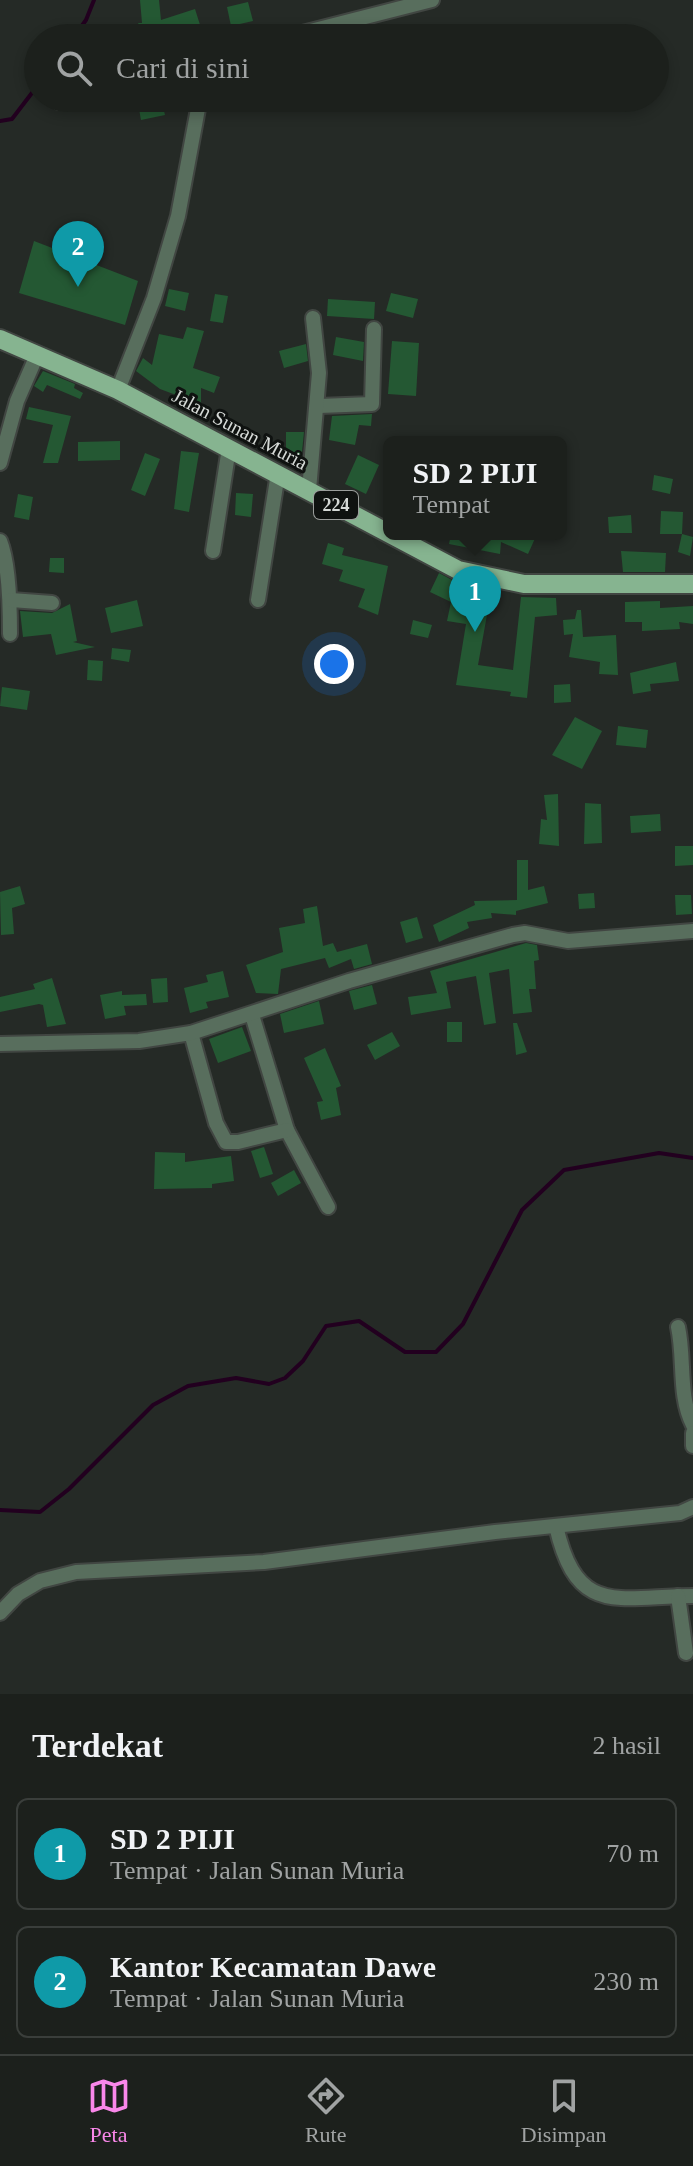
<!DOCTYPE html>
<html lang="id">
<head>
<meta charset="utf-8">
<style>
  body { margin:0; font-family:Georgia,serif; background:#252825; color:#f1f3f6 }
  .you { position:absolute; left:334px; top:664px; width:28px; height:28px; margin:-20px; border:6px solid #fff; border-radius:50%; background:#1a73e8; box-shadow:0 0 0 12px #1a73e833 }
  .badge { display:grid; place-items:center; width:52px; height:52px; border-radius:50%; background:#f987e9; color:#fff; font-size:26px; font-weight:700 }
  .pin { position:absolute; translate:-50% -66px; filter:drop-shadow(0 2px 4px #0008) }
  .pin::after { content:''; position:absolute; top:42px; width:28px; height:24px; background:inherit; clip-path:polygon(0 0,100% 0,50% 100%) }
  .popup { position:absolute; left:383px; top:436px; width:184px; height:104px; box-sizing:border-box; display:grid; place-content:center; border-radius:12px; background:#1c201c; filter:drop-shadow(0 2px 6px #0005); font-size:26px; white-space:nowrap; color:#a0a3a3 }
  .popup b { font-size:30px; color:#f1f3f6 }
  .popup::after { content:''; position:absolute; left:50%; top:100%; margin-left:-16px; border:16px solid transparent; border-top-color:#1c201c }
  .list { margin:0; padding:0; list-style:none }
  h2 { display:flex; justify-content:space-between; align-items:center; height:104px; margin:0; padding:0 32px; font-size:34px }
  h2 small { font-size:26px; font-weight:400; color:#a0a3a3 }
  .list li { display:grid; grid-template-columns:52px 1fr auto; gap:24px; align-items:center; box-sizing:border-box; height:112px; margin:0 16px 16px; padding:0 16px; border:2px solid #3a3e3b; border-radius:12px }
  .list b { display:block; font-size:30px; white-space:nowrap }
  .list p { margin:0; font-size:26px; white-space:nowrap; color:#a0a3a3 }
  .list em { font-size:26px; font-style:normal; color:#a0a3a3 }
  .icon { flex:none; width:44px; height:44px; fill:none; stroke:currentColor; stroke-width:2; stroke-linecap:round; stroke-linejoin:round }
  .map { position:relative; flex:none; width:693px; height:1694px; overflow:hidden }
  .search { position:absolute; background:#1c201c; box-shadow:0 4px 12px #0003; left:24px; right:24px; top:24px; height:88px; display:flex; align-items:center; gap:20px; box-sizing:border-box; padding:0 28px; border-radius:44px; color:#a0a3a3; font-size:30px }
  .sheet { height:360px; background:#1c201c }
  nav { display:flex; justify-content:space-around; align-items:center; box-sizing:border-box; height:112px; border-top:2px solid #3a3e3b; background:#1c201c; font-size:22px; color:#a0a3a3 }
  nav a { display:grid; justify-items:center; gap:4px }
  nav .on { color:#f987e9 }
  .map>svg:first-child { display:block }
</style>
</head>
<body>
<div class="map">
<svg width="693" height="1694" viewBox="0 0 693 1694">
  <rect width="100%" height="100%" fill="#252a26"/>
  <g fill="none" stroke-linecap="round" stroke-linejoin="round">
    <!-- stream -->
    <g stroke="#22001f" stroke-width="4">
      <path d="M73,38l13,-18 8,-20"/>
      <path d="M0,121l12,-2 26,-34"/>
      <path d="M0,1510l40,2 29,-23 84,-84 35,-19 48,-8 33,6 16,-6 18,-17 23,-35 33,-5 46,31h31l27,-28 59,-114 42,-40 95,-17 34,5"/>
    </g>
  </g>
  <!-- building -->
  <g fill="#245833">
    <path d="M140,0h19l2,20 34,-11 6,19 -26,8 -1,-4 -11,6h-17l-8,-15h4z"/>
    <path d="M248,2l5,19 -22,5 -4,-19z"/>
    <path d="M137,98h24l4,17 -24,5z"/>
    <path d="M34,241l104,40 -13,44 -106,-32z"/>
    <path d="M169,289l20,4 -4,18 -20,-5z"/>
    <path d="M391,293l27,6 -5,19 -27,-7z"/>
    <path d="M215,294l13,2 -5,27 -13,-2z"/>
    <path d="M328,299l47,3 -1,17 -47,-3z"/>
    <path d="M187,327l17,4 -11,37 27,9 -6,16 -13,-5v22h-10l-5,-15 -2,3 -24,-9 -24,-18 7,-13 9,7 7,-31 24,5z"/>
    <path d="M336,337l28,5 -1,19 -30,-6z"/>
    <path d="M392,341l27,2 -3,53 -28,-2z"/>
    <path d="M306,344l2,17 -24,7 -5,-17z"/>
    <path d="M43,371l32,13 -1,4 9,5 -3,6 -33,-14 -4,7 -9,-6z"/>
    <path d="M29,407l42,9 -13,47h-15l10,-38 -27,-6z"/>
    <path d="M372,414l-1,12 -12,-1 -4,20 -26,-5 3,-24z"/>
    <path d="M286,432h18l-3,30 -15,1z"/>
    <path d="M120,441v19l-42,1v-19z"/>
    <path d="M181,451l18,2 -10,59 -15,-3z"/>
    <path d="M145,453l15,6 -15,37 -14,-6z"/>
    <path d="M358,455l21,10 -13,29 -21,-10z"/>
    <path d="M654,475l19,4 -3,15 -18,-4z"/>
    <path d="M236,493l17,1 -2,23 -16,-2z"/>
    <path d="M18,494l15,3 -4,23 -15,-3z"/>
    <path d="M661,511l22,1 -1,22h-22z"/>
    <path d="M631,515l1,18h-23l-1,-16z"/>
    <path d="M451,534l64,4 2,-4h20l-9,20 -27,-12 -1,12 -51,-10z"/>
    <path d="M682,534l11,3 -3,19 -12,-4z"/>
    <path d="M328,543l16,5 -2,7 46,11 -10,49 -20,-8 7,-18 -26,-8 4,-11 -21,-6z"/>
    <path d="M621,551l45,2 -1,19h-42z"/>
    <path d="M50,558h14v15l-15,-1z"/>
    <path d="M439,573l13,7 -2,4 17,5 -2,5 25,4 -12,67 35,5 8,-73 35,1 1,17 -22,2 -8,81 -17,-2 1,-4 -55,-7 10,-61 -19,-3 4,-19 -21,-10z"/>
    <path d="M137,600l6,26 -32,7 -6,-25z"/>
    <path d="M660,601v7l33,-2v18l-14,-2 1,7 -38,2v-9h-17v-20z"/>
    <path d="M70,604l7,37 -4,1 22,5 -39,8 -5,-21 -28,3 -3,-26 32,2z"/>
    <path d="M577,610h4l2,27 33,-2 2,40 -19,-1 1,-12 -31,-5 4,-23 -9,1 -1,-15 12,-1z"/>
    <path d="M413,620l19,5 -4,13 -18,-4z"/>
    <path d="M112,648l19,2 -2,12 -18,-3z"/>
    <path d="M88,660l15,1 -1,20 -15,-1z"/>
    <path d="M676,662l3,19 -29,3 1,7 -18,3 -3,-21z"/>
    <path d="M570,684l1,18 -17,1v-18z"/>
    <path d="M2,687l28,4 -3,19 -27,-4z"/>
    <path d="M575,717l27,14 -20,38 -30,-14z"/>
    <path d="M618,726l30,4 -2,18 -30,-3z"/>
    <path d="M558,794l1,52 -20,-2 2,-25 6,1 -3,-25z"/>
    <path d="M585,803l16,1 1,39 -18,1z"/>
    <path d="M660,814l1,17 -30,2 -1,-17z"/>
    <path d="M675,846h18v19l-18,1z"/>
    <path d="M517,860h11v30l16,-4 4,17 -32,8v4l-25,-2 1,5 -25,4 2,6 -30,14 -6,-17 42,-20 -1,-4 43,-1z"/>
    <path d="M20,886l5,18 -13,4 2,26 -13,1 -1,-43z"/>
    <path d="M594,893l1,15 -16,1 -1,-15z"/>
    <path d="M675,895h16l1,19 -16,1z"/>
    <path d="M317,906l6,40 10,-3 4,9 30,-8 5,20 -18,5 -3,-10 -22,9 -4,-10 -44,11 -3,25 -22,-1 -10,-28 37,-13 -4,-24 26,-5 -2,-14z"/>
    <path d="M417,917l6,21 -17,5 -6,-21z"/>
    <path d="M526,943l11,2 2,15 -5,1 2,28h-7l3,23 -19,2 -4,-45 -20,4 7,50 -12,2 -8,-49 -30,6 5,26 -40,7 -3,-18 29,-4 -7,-22z"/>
    <path d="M223,971l6,26 -23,5 2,6 -18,5 -6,-25 24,-6 -2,-7z"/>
    <path d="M52,978l14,46 -19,3 -4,-22 -4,-1 -39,8v-15l35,-8 -2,-5z"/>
    <path d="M167,978l1,24 -15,1 -2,-24z"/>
    <path d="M372,985l5,19 -23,6 -5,-19z"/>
    <path d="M122,991v4l24,-1 1,11 -23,1 2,9 -21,4 -5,-24z"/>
    <path d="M319,1001l5,23 -40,9 -4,-19z"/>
    <rect x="447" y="1022" width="15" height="20"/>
    <path d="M513,1023h4l10,29 -11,3z"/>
    <path d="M242,1027l9,24 -33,12 -9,-24z"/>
    <path d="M392,1032l8,14 -25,14 -8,-15z"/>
    <path d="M325,1048l16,38 -5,2 5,27 -20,5 -4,-18 6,-1 -19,-43z"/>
    <path d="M264,1147l9,27 -13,4 -9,-27z"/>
    <path d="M155,1152l30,1v9l46,-6 3,25 -22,3v4l-58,1z"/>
    <path d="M294,1170l7,13 -23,13 -7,-13z"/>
  </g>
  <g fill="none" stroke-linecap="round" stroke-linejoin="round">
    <defs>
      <g id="minor">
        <path d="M283,38l149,-38"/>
        <path d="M59,102l10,-4"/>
        <path d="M118,390l36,-92 24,-82 22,-118"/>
        <path d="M319,406l53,-2 2,-75"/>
        <path d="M0,463l17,-62 20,-46"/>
        <path d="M309,490l10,-117 -6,-55"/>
        <path d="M0,541c9,22 10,69 10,93"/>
        <path d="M213,551l16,-103"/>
        <path d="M11,600l41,3"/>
        <path d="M258,600l20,-127"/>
        <path d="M252,1015l35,115 41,77"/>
        <path d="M191,1033l25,90 10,19h12l49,-12"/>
        <path d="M0,1044l139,-3 52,-8 158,-52 164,-46 12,-2 43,8 125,-10"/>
        <path d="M678,1327c7,32 0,69 15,98"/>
        <path d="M693,1433v13"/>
        <path d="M556,1526c21,92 62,70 137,70"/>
        <path d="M678,1596l8,57"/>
        <path d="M0,1613l18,-19 22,-13 36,-9 188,-10 231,-30 185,-19 13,-6"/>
      </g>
      <path id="major" d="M0,339l118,51 340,180 66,14h169"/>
    </defs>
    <!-- minor casing -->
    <use href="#minor" stroke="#414642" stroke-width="18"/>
    <!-- major casing -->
    <use href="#major" stroke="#414642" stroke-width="22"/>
    <!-- minor -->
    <use href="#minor" stroke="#586e5d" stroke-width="14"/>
    <!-- major -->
    <use href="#major" stroke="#86b490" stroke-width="18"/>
  </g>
  <g text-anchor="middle" stroke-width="6" stroke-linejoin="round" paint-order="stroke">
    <!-- shield labels -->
    <rect fill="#0f1210" stroke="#9a9d9b" stroke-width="2" x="314" y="491" width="44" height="28" rx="6"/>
    <g font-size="18" font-weight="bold" fill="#d5d9d6">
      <text x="336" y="511">224</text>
    </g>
    <!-- street labels -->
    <g font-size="20" fill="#d5d9d6" stroke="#0f1210">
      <text transform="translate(240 429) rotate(28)" y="7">Jalan Sunan Muria</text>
    </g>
  </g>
</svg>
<div class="you"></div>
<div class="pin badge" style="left:475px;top:632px;background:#0f9aa8">1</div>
<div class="popup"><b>SD 2 PIJI</b>Tempat</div>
<div class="pin badge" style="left:78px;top:287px;background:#0f9aa8">2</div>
<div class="search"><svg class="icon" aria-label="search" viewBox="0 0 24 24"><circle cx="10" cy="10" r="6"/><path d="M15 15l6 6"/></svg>Cari di sini</div>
</div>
<section class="sheet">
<h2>Terdekat<small>2 hasil</small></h2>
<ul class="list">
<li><span class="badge" style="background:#0f9aa8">1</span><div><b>SD 2 PIJI</b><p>Tempat · Jalan Sunan Muria</p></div><em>70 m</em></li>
<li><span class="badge" style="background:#0f9aa8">2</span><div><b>Kantor Kecamatan Dawe</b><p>Tempat · Jalan Sunan Muria</p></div><em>230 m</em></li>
</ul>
</section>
<nav>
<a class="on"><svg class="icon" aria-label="map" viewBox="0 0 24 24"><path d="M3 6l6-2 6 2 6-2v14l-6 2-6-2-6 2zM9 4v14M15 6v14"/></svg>Peta</a>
<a><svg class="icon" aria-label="directions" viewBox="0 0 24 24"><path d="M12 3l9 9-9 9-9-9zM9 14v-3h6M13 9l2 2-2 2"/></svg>Rute</a>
<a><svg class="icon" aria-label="saved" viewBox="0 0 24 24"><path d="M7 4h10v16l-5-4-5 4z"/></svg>Disimpan</a>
</nav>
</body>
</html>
